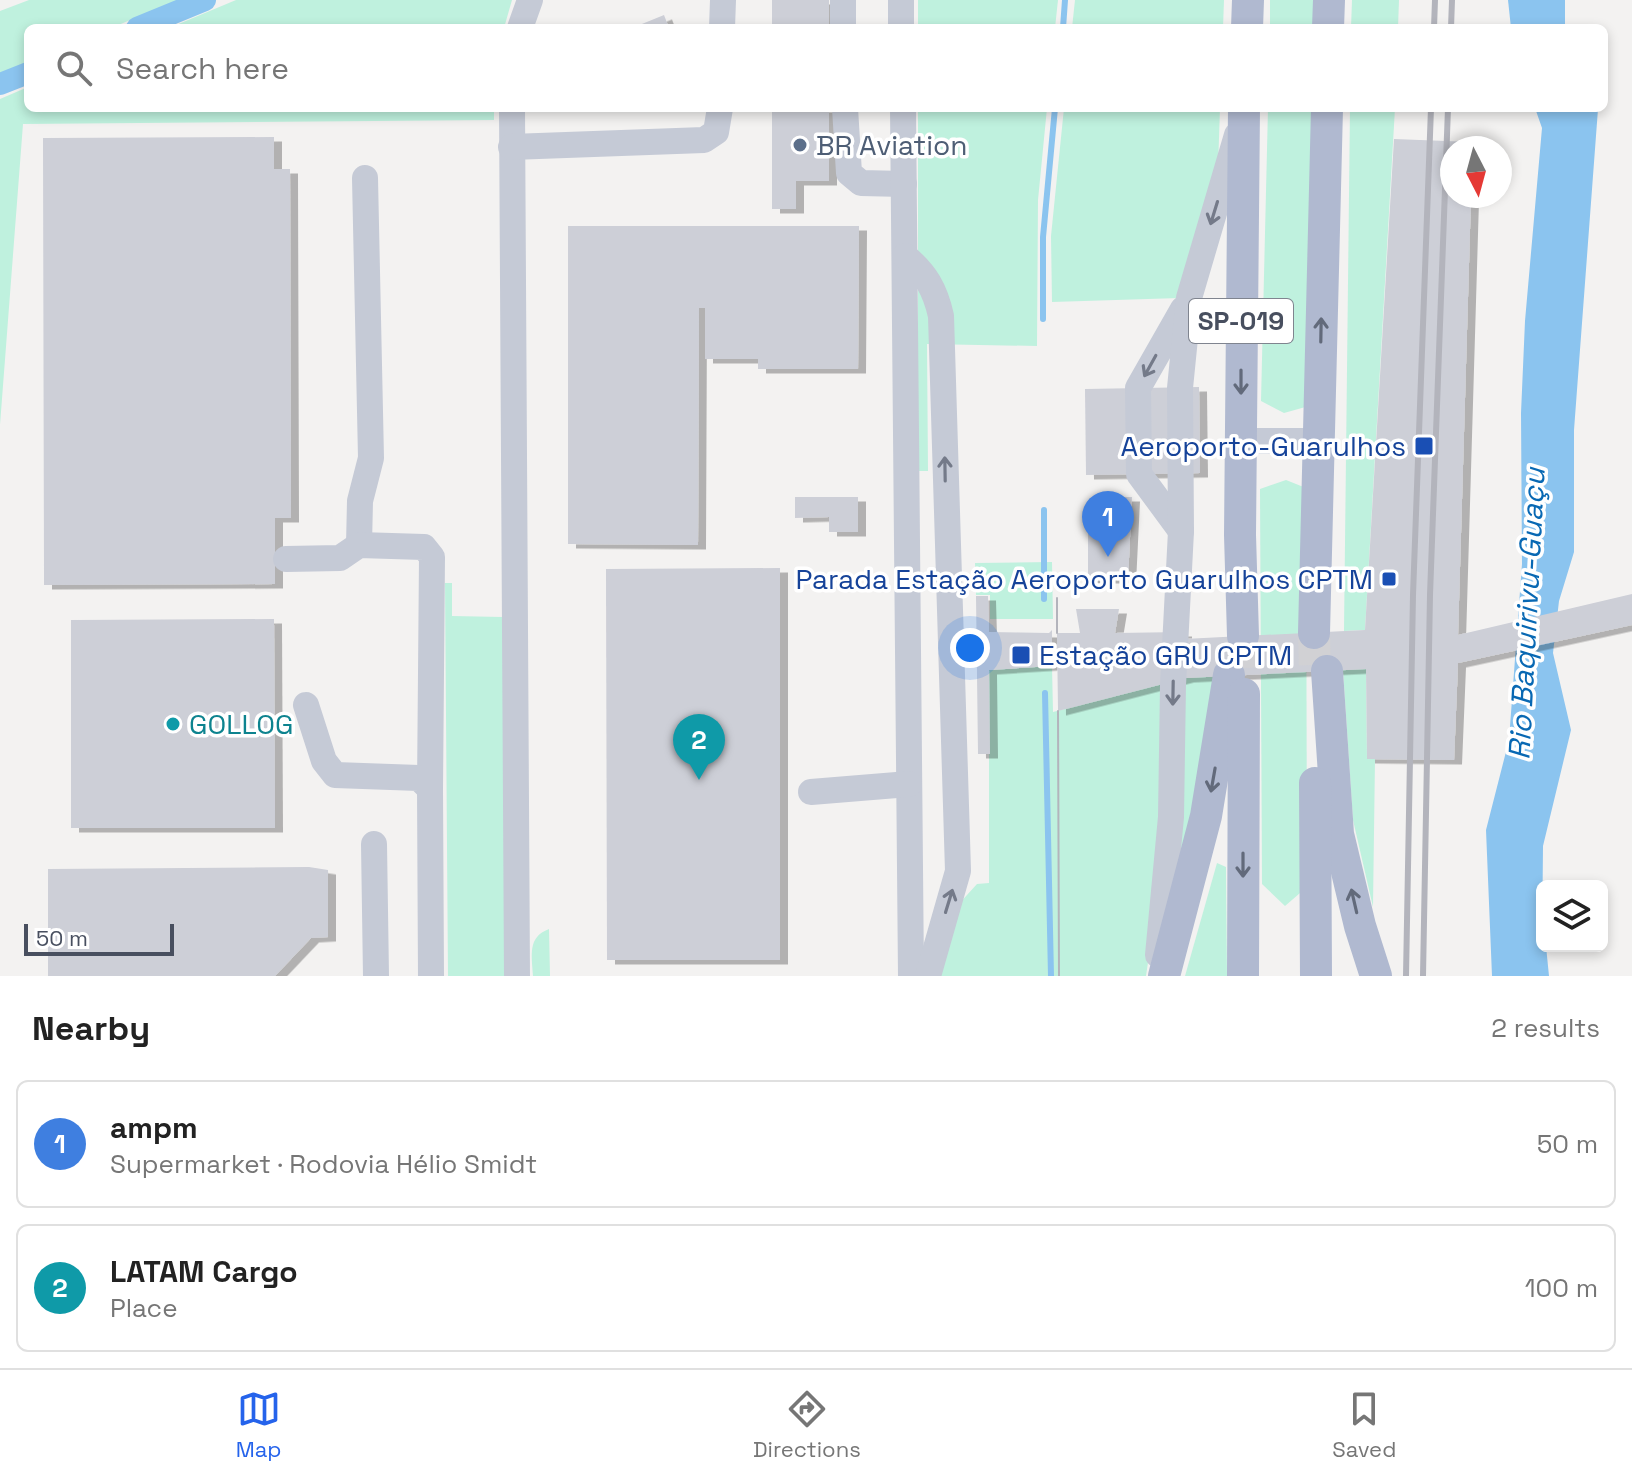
<!DOCTYPE html>
<html lang="en">
<head>
<meta charset="utf-8">
<style>
  body { margin:0; font-family:"Space Grotesk",sans-serif; background:#f2f2f2; color:#222 }
  .controls { position:absolute; right:24px; bottom:24px; display:grid; overflow:hidden; border-radius:12px; box-shadow:0 4px 12px #0003 }
  .controls button { width:72px; height:72px; display:grid; place-items:center; padding:0; border:0; border-bottom:2px solid #e0e0e0; background:#fff; color:#222; font:40px sans-serif }
  .compass { position:absolute; left:1440px; top:136px; width:72px; height:72px; border-radius:50%; background:#fff; box-shadow:0 4px 12px #0003; rotate:174deg }
  .scale { position:absolute; left:24px; bottom:20px; width:150px; box-sizing:border-box; padding-left:8px; border:4px solid #484f5f; border-top:0; font-size:22px; line-height:28px; white-space:nowrap; color:#484f5f; -webkit-text-stroke:6px #fff; paint-order:stroke }
  .you { position:absolute; left:970px; top:648px; width:28px; height:28px; margin:-20px; border:6px solid #fff; border-radius:50%; background:#1a73e8; box-shadow:0 0 0 12px #1a73e833 }
  .badge { display:grid; place-items:center; width:52px; height:52px; border-radius:50%; background:#2563eb; color:#fff; font-size:26px; font-weight:700 }
  .pin { position:absolute; translate:-50% -66px; filter:drop-shadow(0 2px 4px #0008) }
  .pin::after { content:''; position:absolute; top:42px; width:28px; height:24px; background:inherit; clip-path:polygon(0 0,100% 0,50% 100%) }
  .list { margin:0; padding:0; list-style:none }
  h2 { display:flex; justify-content:space-between; align-items:center; height:104px; margin:0; padding:0 32px; font-size:34px }
  h2 small { font-size:26px; font-weight:400; color:#767676 }
  .list li { display:grid; grid-template-columns:52px 1fr auto; gap:24px; align-items:center; box-sizing:border-box; height:128px; margin:0 16px 16px; padding:0 16px; border:2px solid #e0e0e0; border-radius:12px }
  .list b { display:block; font-size:30px; white-space:nowrap }
  .list p { margin:0; font-size:26px; white-space:nowrap; color:#767676 }
  .list em { font-size:26px; font-style:normal; color:#767676 }
  .icon { flex:none; width:44px; height:44px; fill:none; stroke:currentColor; stroke-width:2; stroke-linecap:round; stroke-linejoin:round }
  .map { position:relative; flex:none; width:1632px; height:976px; overflow:hidden }
  .search { position:absolute; background:#fff; box-shadow:0 4px 12px #0003; left:24px; right:24px; top:24px; height:88px; display:flex; align-items:center; gap:20px; box-sizing:border-box; padding:0 28px; border-radius:12px; color:#767676; font-size:30px }
  .sheet { height:392px; background:#fff }
  nav { display:flex; justify-content:space-around; align-items:center; box-sizing:border-box; height:112px; border-top:2px solid #e0e0e0; background:#fff; font-size:22px; color:#767676 }
  nav a { display:grid; justify-items:center; gap:4px }
  nav .on { color:#2563eb }
  .map>svg:first-child { display:block }
</style>
</head>
<body>
<div class="map">
<svg width="1632" height="976" viewBox="0 0 1632 976">
  <defs>
    <filter id="shadow"><feDropShadow dx="8" dy="4.5" stdDeviation="0" flood-color="#0004"/></filter>
  </defs>
  <rect width="100%" height="100%" fill="#f3f2f1"/>
  <!-- green -->
  <g fill="#bff1de">
    <path d="M29,0h150l-68,28h-83v34l-28,11v-62z"/>
    <path d="M236,0h276l-8,28h-335z"/>
    <path d="M918,0h140l-3,28h-137z"/>
    <path d="M1075,0h149l-1,28h-151z"/>
    <path d="M1270,0h48l-1,28h-47z"/>
    <path d="M1352,0h47l-1,28h-47z"/>
    <path d="M28,87v21h466v12l-471,4 -23,301v-326z"/>
    <path d="M918,108h129l-9,92 -1,146 -110,-2 1,127h-10z"/>
    <path d="M1064,108h156l-2,60 -38,130 -128,4 -1,-66z"/>
    <path d="M1268,108h47l-6,298 -25,7 -23,-12z"/>
    <path d="M1350,108h45l-30,522 -21,1z"/>
    <path d="M1286,480l20,8 1,399 -22,19 -23,-22 -2,-395z"/>
    <path d="M1052,562l1,57h-63v-24h-14l-1,-32z"/>
    <path d="M445,583h7v33l51,1 9,359h-64z"/>
    <path d="M1052,666l1,46 109,-28c0,98 0,195 -16,292h-209l-11,-36 51,-56 12,-1v-213z"/>
    <path d="M1366,669l1,90h8l-2,148 -20,-87 -10,-150z"/>
    <path d="M1221,676l-50,235 15,-233z"/>
    <path d="M1217,863l9,4 1,109h-42z"/>
    <path d="M549,929l1,47h-17c-1,-20 -6,-39 16,-47z"/>
  </g>
  <!-- water -->
  <g fill="#8bc4ef">
    <path d="M1508,0h57v28h-54z"/>
    <path d="M1535,108l63,1 -24,321v122l-15,49 -6,52 18,77 -28,116 -1,100h4l3,30h-57l-6,-146 23,-90 13,-176 -1,-151 4,-92 17,-193z"/>
  </g>
  <g fill="none" stroke-linecap="round" stroke-linejoin="round">
    <!-- stream -->
    <g stroke="#8bc4ef" stroke-width="6">
      <path d="M1063,28l2,-28"/>
      <path d="M1043,319v-82l12,-129"/>
      <path d="M1044,510v89"/>
      <path d="M1045,693l6,283"/>
    </g>
    <!-- canal -->
    <g stroke="#8bc4ef" stroke-width="22">
      <path d="M137,28l68,-28"/>
      <path d="M0,84l28,-11"/>
    </g>
  </g>
  <!-- building -->
  <g fill="#cdcfd7" filter="url(#shadow)">
    <rect x="772" y="0" width="57" height="28"/>
    <path d="M664,15l5,13h-31l-1,-2z"/>
    <path d="M772,108h57v73h-33v28h-24z"/>
    <path d="M274,137v32h16l1,349h-16v66l-231,1 -1,-447z"/>
    <path d="M1394,139l78,3v6h-20v48h19l-13,439 174,-41v31l-174,38 -4,97 -87,-1 -1,-90 -180,9 -128,33 -1,-78h23l-4,-24h43l-4,24 69,-1v7l181,-9z"/>
    <path d="M568,226h291l-1,143h-100v-10h-53v-51h-6l-1,237 -130,-1z"/>
    <path d="M1199,387l1,86 -114,2 -1,-86z"/>
    <path d="M795,497h63v35h-29v-15l-34,1z"/>
    <path d="M1103,497h29l-4,82h-40v-56l16,-1z"/>
    <path d="M780,568v392h-173l-1,-391z"/>
    <path d="M976,596h12l1,36 60,1 3,-3v36l-63,4 1,84h-12z"/>
    <path d="M274,619l1,209h-204v-208z"/>
    <path d="M309,867l19,3v67l-17,1 -36,38h-227v-107z"/>
  </g>
  <g fill="none" stroke-linecap="round" stroke-linejoin="round">
    <!-- major-tunnel -->
    <g stroke="#d1d1d4" stroke-width="32" stroke-dasharray="32 16" stroke-linecap="butt">
      <path d="M1314,633l1,39"/>
      <path d="M1243,636l1,39"/>
    </g>
    <!-- minor -->
    <g stroke="#c5cad6" stroke-width="26">
      <path d="M843,0v28"/>
      <path d="M901,0v28"/>
      <path d="M520,28l10,-28"/>
      <path d="M722,28l1,-28"/>
      <path d="M512,108l5,868"/>
      <path d="M845,108l4,65 12,10 43,1"/>
      <path d="M903,108l8,868"/>
      <path d="M511,147l193,-7 12,-8 4,-24"/>
      <path d="M905,256c21,18 30,33 36,60l17,555 -30,105"/>
      <path d="M1241,441h78"/>
      <path d="M1181,531l-42,-57 -1,-86 45,-79"/>
      <path d="M359,545l1,-44 11,-43 -6,-280"/>
      <path d="M286,559l54,-1 19,-13 65,2 8,10 -2,232"/>
      <path d="M306,705l18,56 11,14 84,3 11,11 1,187"/>
      <path d="M811,792l98,-8"/>
      <path d="M374,844l2,132"/>
      <path d="M1158,955l13,-138 2,-132 8,-154 -1,-143 9,-90 48,-163"/>
    </g>
    <!-- major -->
    <g stroke="#b0b9d0" stroke-width="32">
      <path d="M1247,28l1,-28"/>
      <path d="M1328,28l1,-28"/>
      <path d="M1314,633l13,-525"/>
      <path d="M1243,636l-3,-101 4,-427"/>
      <path d="M1327,671l11,163 22,92 16,50"/>
      <path d="M1315,783l1,193"/>
      <path d="M1164,976l42,-160 23,-141"/>
      <path d="M1243,976l1,-282"/>
    </g>
    <!-- tram -->
    <g stroke="#b3b4bc" stroke-width="2">
      <path d="M1057,598v35"/>
      <path d="M1058,711l1,265"/>
    </g>
    <!-- rail -->
    <g stroke="#b3b4bc" stroke-width="6">
      <path d="M1434,28l1,-28"/>
      <path d="M1451,28l1,-28"/>
      <path d="M1406,976l7,-381 18,-487"/>
      <path d="M1423,976l7,-381 18,-487"/>
    </g>
  </g>
  <!-- one-way arrows -->
  <defs><path id="oneway-shaft" d="M-6 0H5M1.5-3L5.5 0L1.5 3" fill="none" stroke-width="1.6" stroke-linecap="round" stroke-linejoin="round" transform="scale(2)"/></defs>
  <g stroke="#747a89">
    <use href="#oneway-shaft" transform="translate(1214 213) rotate(107)"/>
    <use href="#oneway-shaft" transform="translate(1150 366) rotate(119)"/>
    <use href="#oneway-shaft" transform="translate(945 469) rotate(-91)"/>
    <use href="#oneway-shaft" transform="translate(1173 693) rotate(91)"/>
    <use href="#oneway-shaft" transform="translate(949 901) rotate(-73)"/>
  </g>
  <g stroke="#626a7b">
    <use href="#oneway-shaft" transform="translate(1321 330) rotate(-89)"/>
    <use href="#oneway-shaft" transform="translate(1241 382) rotate(90)"/>
    <use href="#oneway-shaft" transform="translate(1213 780) rotate(100)"/>
    <use href="#oneway-shaft" transform="translate(1243 865) rotate(90)"/>
    <use href="#oneway-shaft" transform="translate(1354 901) rotate(-103)"/>
  </g>
  <!-- markers -->
  <circle fill="#5c6f8a" stroke="#fff" stroke-width="3" cx="800" cy="145" r="8"/>
  <g fill="#1a4fb4" stroke="#fff" stroke-width="3">
    <rect x="1414" y="436" width="20" height="20" rx="4"/>
    <rect x="1381" y="571" width="16" height="16" rx="4"/>
    <rect x="1011" y="645" width="20" height="20" rx="4"/>
  </g>
  <circle fill="#0f9aa8" stroke="#fff" stroke-width="3" cx="173" cy="724" r="8"/>
  <g text-anchor="middle" stroke-width="7" stroke-linejoin="round" paint-order="stroke">
    <!-- shield labels -->
    <rect fill="#fff" stroke="#7f848f" stroke-width="2" x="1189" y="299" width="104" height="44" rx="6"/>
    <g font-size="26" font-weight="bold" fill="#484f5f">
      <text x="1241" y="330">SP-019</text>
    </g>
    <!-- service labels -->
    <g font-size="28" fill="#4e5e75" stroke="#fff" text-anchor="start">
      <text x="816" y="155">BR Aviation</text>
    </g>
    <!-- transit labels -->
    <g font-size="28" fill="#164399" stroke="#fff" text-anchor="end">
      <text x="1406" y="456">Aeroporto-Guarulhos</text>
      <text x="1373" y="589">Parada Estação Aeroporto Guarulhos CPTM</text>
      <text x="1039" y="665" text-anchor="start">Estação GRU CPTM</text>
    </g>
    <!-- culture labels -->
    <g font-size="28" fill="#0d838f" stroke="#fff" text-anchor="start">
      <text x="189" y="734">GOLLOG</text>
    </g>
    <!-- water labels -->
    <g font-size="30" font-style="italic" fill="#0868b3" stroke="#fff">
      <text transform="translate(1527 614) rotate(-87)" y="10">Rio Baquirivu-Guaçu</text>
    </g>
  </g>
</svg>
<div class="controls">
<button><svg class="icon" aria-label="layers" viewBox="0 0 24 24"><path d="M12 4l9 5-9 5-9-5zM3 14l9 5 9-5"/></svg></button>
</div>
<svg class="compass" viewBox="-18 -18 36 36"><path d="M0-13l5 13h-10z" fill="#e53935"/><path d="M0 13l5-13h-10z" fill="#767676"/></svg>
<div class="scale">50 m</div>
<div class="you"></div>
<div class="pin badge" style="left:1108px;top:557px;background:#3f7fe0">1</div>
<div class="pin badge" style="left:699px;top:780px;background:#0f9aa8">2</div>
<div class="search"><svg class="icon" aria-label="search" viewBox="0 0 24 24"><circle cx="10" cy="10" r="6"/><path d="M15 15l6 6"/></svg>Search here</div>
</div>
<section class="sheet">
<h2>Nearby<small>2 results</small></h2>
<ul class="list">
<li><span class="badge" style="background:#3f7fe0">1</span><div><b>ampm</b><p>Supermarket · Rodovia Hélio Smidt</p></div><em>50 m</em></li>
<li><span class="badge" style="background:#0f9aa8">2</span><div><b>LATAM Cargo</b><p>Place</p></div><em>100 m</em></li>
</ul>
</section>
<nav>
<a class="on"><svg class="icon" aria-label="map" viewBox="0 0 24 24"><path d="M3 6l6-2 6 2 6-2v14l-6 2-6-2-6 2zM9 4v14M15 6v14"/></svg>Map</a>
<a><svg class="icon" aria-label="directions" viewBox="0 0 24 24"><path d="M12 3l9 9-9 9-9-9zM9 14v-3h6M13 9l2 2-2 2"/></svg>Directions</a>
<a><svg class="icon" aria-label="saved" viewBox="0 0 24 24"><path d="M7 4h10v16l-5-4-5 4z"/></svg>Saved</a>
</nav>
</body>
</html>
